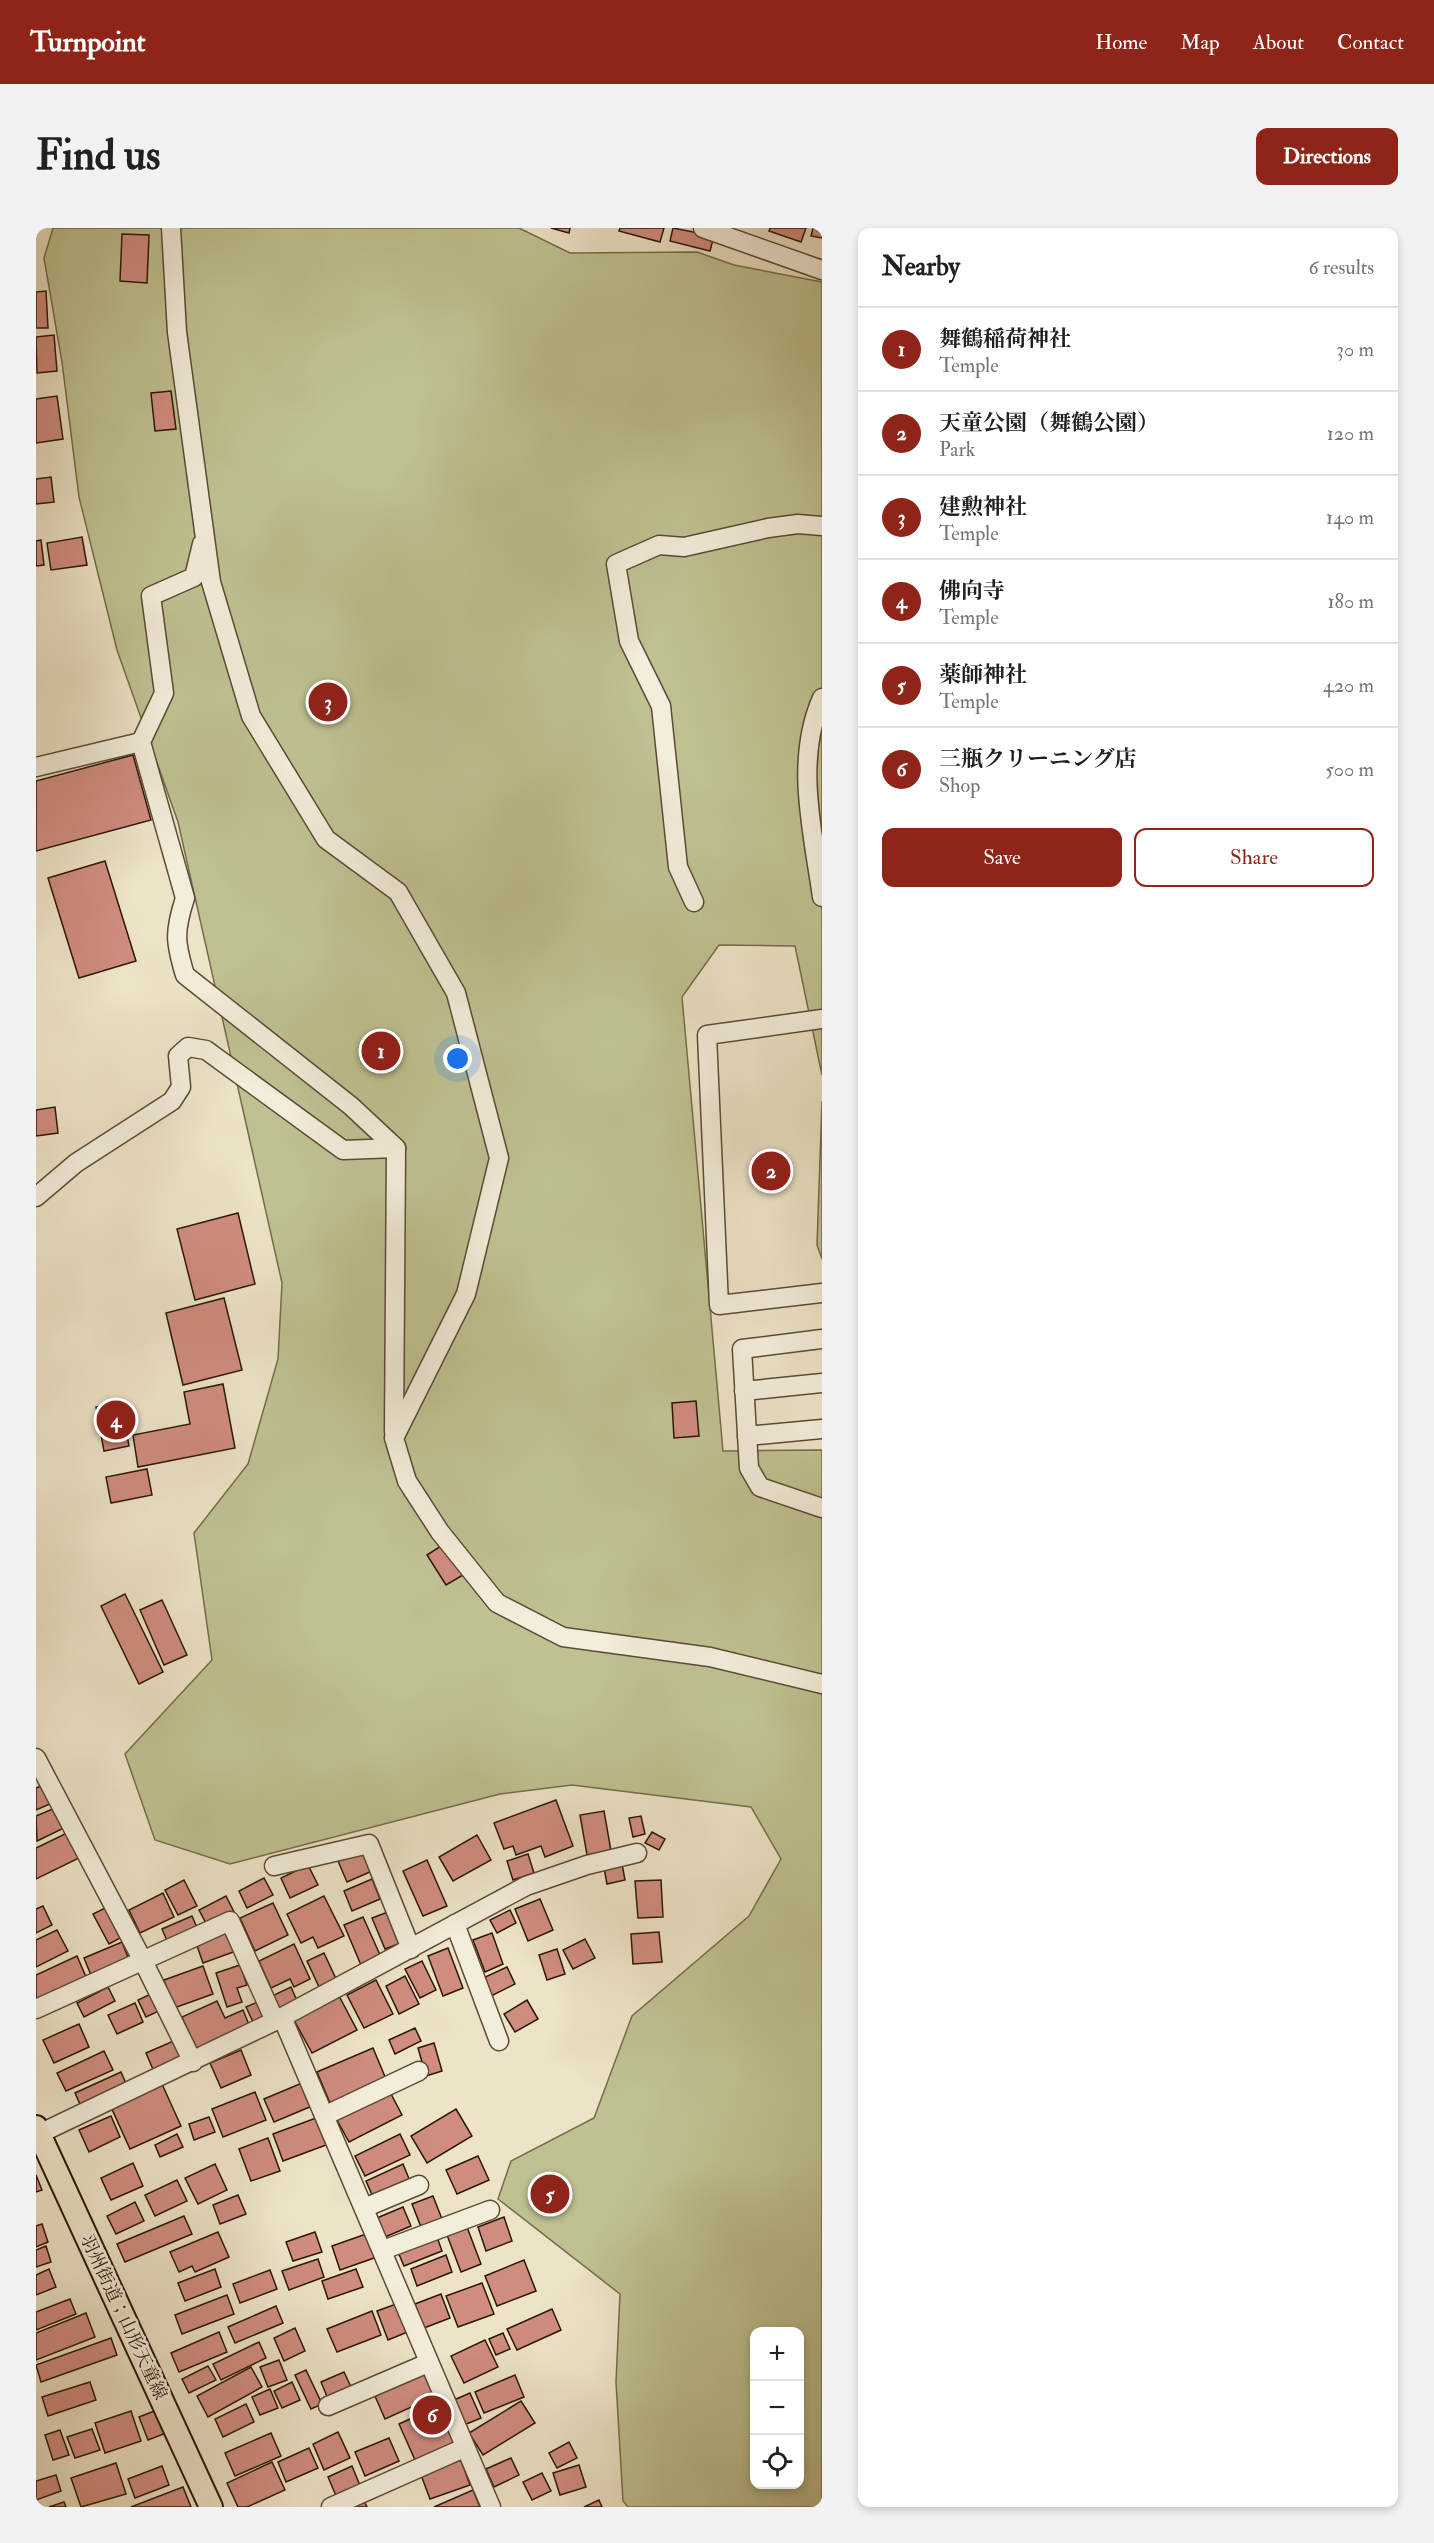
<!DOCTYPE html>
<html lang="en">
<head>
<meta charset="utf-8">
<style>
  body { margin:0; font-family:"IM FELL Double Pica","Noto Serif JP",serif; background:#f2f2f2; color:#202124 }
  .controls { position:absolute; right:18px; bottom:18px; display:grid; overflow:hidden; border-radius:12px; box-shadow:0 3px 9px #0003 }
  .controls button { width:54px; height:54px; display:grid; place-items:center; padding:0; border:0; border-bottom:2px solid #e0e0e0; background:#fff; color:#202124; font:30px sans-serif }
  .you { position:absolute; left:422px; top:831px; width:21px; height:21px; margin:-15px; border:4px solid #fff; border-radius:50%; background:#1a73e8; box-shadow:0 0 0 9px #1a73e833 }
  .badge { display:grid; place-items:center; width:39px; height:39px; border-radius:50%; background:#8f2418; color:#fff; font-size:20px; font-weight:700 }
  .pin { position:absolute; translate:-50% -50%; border:3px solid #fff; box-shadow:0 2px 6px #0006 }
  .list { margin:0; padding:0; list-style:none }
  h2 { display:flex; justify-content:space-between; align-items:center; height:78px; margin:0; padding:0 24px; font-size:26px }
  h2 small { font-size:20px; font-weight:400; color:#757577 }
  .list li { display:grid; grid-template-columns:39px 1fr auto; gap:18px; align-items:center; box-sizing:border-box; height:84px; padding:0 24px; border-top:2px solid #e0e0e0 }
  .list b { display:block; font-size:22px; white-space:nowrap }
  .list p { margin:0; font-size:20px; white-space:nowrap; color:#757577 }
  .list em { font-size:20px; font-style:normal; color:#757577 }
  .actions { display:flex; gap:12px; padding:18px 24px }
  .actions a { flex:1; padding:14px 0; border:2px solid #8f2418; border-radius:12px; text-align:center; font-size:21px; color:#8f2418 }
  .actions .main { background:#8f2418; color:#fff }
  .icon { flex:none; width:33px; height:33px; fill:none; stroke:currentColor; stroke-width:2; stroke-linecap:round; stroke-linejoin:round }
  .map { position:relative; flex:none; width:786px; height:2279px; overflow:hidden; border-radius:12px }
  header { display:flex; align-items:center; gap:36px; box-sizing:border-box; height:84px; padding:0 30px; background:#8f2418; color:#fff }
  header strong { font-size:28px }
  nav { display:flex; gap:33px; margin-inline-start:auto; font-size:21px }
  .intro { display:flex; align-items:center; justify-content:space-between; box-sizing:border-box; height:144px; padding:0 36px }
  h1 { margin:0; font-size:42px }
  .button { padding:15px 27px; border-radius:12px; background:#8f2418; color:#fff; font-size:21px; font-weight:700 }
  main { display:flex; gap:36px; padding:0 36px }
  aside { flex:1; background:#fff; border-radius:12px; box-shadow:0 3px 9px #0003 }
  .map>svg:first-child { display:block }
</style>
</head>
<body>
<header>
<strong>Turnpoint</strong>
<nav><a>Home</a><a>Map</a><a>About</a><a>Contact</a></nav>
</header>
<div class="intro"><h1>Find us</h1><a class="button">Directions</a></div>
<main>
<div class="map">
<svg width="786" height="2279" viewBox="0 0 786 2279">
  <rect width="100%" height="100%" fill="#ede3c7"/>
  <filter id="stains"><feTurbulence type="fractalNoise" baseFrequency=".00333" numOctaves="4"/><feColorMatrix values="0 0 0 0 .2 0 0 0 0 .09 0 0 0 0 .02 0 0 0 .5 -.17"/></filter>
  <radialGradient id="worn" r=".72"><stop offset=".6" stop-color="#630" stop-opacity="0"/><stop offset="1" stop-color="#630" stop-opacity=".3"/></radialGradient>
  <!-- green -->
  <g fill="#bfc191" stroke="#756c4a" stroke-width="1.5" fill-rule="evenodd">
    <path d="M17,0h466l51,25 127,-1 37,13 88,17v793l-27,-129 -76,-1 -37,52 41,454 99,-1v1057h-194l-5,-6 -7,-119 4,-88 -122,-95 13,-38 83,-43 38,-102 117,-100 32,-57 -30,-52 -179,-22 -72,9 -270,70 -75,-24 -30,-86 87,-94 -18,-127 54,-69 30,-105 4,-76 -104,-461 -61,-172 -38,-153 -17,-135 -18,-104zM718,2104h46v152h-46z"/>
    <path d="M786,873v158l-5,-14z"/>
  </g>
  <!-- building -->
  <g fill="#d08c7f" stroke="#2b1704" stroke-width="1.5">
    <path d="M515,0h19l-1,5z"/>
    <path d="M584,0h44l-4,14 -41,-11z"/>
    <path d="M637,0l41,8 -4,15 -40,-10z"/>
    <path d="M734,0h36l-5,14 -32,-11z"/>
    <path d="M777,0h9v10l-11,-2z"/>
    <path d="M86,6l27,1 -2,48 -27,-2z"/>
    <path d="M10,63l2,37h-12v-36z"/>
    <path d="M18,107l3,36 -20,2 -1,-36z"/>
    <path d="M135,163l5,38 -21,2 -4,-38z"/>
    <path d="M21,168l6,43 -27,4v-44z"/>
    <path d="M15,249l3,25 -18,2v-25z"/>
    <path d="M46,309l5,28 -36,5 -4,-27z"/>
    <path d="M5,312l3,25 -8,1v-25z"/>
    <path d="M300,461l7,21 -21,6 -7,-20z"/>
    <path d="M97,527l18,65 -115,31v-70z"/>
    <path d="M69,633l31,100 -57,17 -31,-100z"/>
    <path d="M19,879l3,26 -22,3v-26z"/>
    <path d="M202,985l17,71 -60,16 -18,-71z"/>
    <path d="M188,1070l18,72 -59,15 -17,-72z"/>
    <path d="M187,1156l12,64 -97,19 -5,-32 57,-11 -6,-32z"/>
    <path d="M660,1173l3,35 -25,2 -2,-35z"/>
    <path d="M85,1175l8,43 -25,5 -8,-44z"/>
    <path d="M111,1241l5,26 -41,8 -5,-26z"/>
    <path d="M408,1316l19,31 -17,10 -19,-30z"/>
    <path d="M89,1366l38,78 -24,12 -38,-78z"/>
    <path d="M126,1372l25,55 -23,10 -24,-55z"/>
    <path d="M8,1557l8,18 -16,7v-22z"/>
    <path d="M520,1572l17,46 -28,11 -4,-11 -25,9 -3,-9 -9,3 -10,-26z"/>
    <path d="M19,1580l9,20 -27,13 -1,-25z"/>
    <path d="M568,1583l7,40 -24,4 -7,-40z"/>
    <path d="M605,1588l4,18 -12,3 -4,-19z"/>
    <path d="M616,1604l13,7 -6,11 -14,-7z"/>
    <path d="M31,1605l12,25 -43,21v-31z"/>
    <path d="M441,1607l14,25 -38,21 -14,-24z"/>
    <path d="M326,1622l10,21 -25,11 -9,-21z"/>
    <path d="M492,1626l6,19 -21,7 -6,-19z"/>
    <path d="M391,1632l20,46 -24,10 -20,-45z"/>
    <path d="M586,1636l3,16 -18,4 -3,-16z"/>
    <path d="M272,1637l10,20 -28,13 -9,-20z"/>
    <path d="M228,1650l9,17 -26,13 -8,-17z"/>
    <path d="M336,1651l8,20 -28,12 -8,-20z"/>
    <path d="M148,1652l13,26 -19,9 -13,-25z"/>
    <path d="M625,1652l2,37 -25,1 -3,-37z"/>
    <path d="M127,1665l11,24 -34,16 -11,-23z"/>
    <path d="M190,1668l8,16 -27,13 -8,-15z"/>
    <path d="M288,1668l20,40 -26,12 -5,-11 -12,6 -14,-29z"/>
    <path d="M504,1671l13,31 -25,11 -13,-32z"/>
    <path d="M237,1675l15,32 -33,16 -15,-33z"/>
    <path d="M7,1678l9,19 -16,8v-24z"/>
    <path d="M73,1678l15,30 -15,8 -16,-30z"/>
    <path d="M474,1682l6,13 -19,10 -7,-13z"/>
    <path d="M352,1684l13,31 -16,6 -13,-31z"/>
    <path d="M156,1688l6,14 -30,13 -6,-14z"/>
    <path d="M327,1689l18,40 -20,8 -17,-40z"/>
    <path d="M21,1702l11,21 -32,16v-27z"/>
    <path d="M193,1703l7,20 -33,12 -7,-20z"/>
    <path d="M623,1704l3,30 -29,2 -2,-30z"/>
    <path d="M456,1705l11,31 -18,8 -12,-32z"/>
    <path d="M549,1711l10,19 -22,11 -10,-19z"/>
    <path d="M86,1714l7,18 -38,15 -7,-17z"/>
    <path d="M258,1716l16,35 -16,8 -4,-8 -19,9 -12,-27z"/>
    <path d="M412,1720l15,40 -20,8 -15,-40z"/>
    <path d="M521,1721l8,25 -18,6 -8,-25z"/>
    <path d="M288,1725l13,28 -17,8 -13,-28z"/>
    <path d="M41,1728l9,21 -50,24v-26z"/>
    <path d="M386,1733l14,29 -16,8 -15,-29z"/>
    <path d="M204,1737l7,20 -10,3 5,14 -15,5 -11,-34z"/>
    <path d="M167,1738l10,28 -39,14 -10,-28z"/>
    <path d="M471,1739l8,17 -24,12 -8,-18z"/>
    <path d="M369,1748l14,28 -20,10 -13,-28z"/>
    <path d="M340,1752l17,34 -29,14 -17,-33z"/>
    <path d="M72,1759l7,14 -31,16 -7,-14z"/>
    <path d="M255,1759l6,14 -19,9 -6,-14z"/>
    <path d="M117,1765l8,17 -15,7 -8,-17z"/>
    <path d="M303,1768l18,34 -45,23 -18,-33z"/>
    <path d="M491,1772l11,19 -23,13 -11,-18z"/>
    <path d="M181,1773l8,17 18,-8 7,17 -53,24 -15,-34z"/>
    <path d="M224,1773l7,15 -14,6 -7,-15z"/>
    <path d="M99,1775l8,19 -26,12 -9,-19z"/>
    <path d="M43,1796l10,23 -35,16 -11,-23z"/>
    <path d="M379,1800l6,13 -26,13 -6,-14z"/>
    <path d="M140,1812l9,20 -30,14 -9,-21z"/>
    <path d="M398,1815l8,28 -16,5 -8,-28z"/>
    <path d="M337,1820l13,31 -56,24 -13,-31z"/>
    <path d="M205,1822l10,25 -30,13 -11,-25z"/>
    <path d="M68,1823l9,19 -47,21 -9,-18z"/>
    <path d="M85,1844l7,16 -46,21 -7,-16z"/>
    <path d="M266,1855l10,23 -38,16 -10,-23z"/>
    <path d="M126,1856l19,42 -51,23 -19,-42z"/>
    <path d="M219,1864l11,28 -43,17 -11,-28z"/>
    <path d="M354,1864l12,23 -53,27 -12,-22z"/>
    <path d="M420,1881l16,27 -45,27 -16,-27z"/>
    <path d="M75,1888l9,21 -31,15 -10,-22z"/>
    <path d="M173,1889l6,15 -21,8 -5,-16z"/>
    <path d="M280,1890l10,27 -43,16 -10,-27z"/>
    <path d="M141,1906l6,13 -23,10 -5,-12z"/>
    <path d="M364,1906l10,21 -45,21 -10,-20z"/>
    <path d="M232,1910l12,33 -29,10 -12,-32z"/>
    <path d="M442,1928l11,24 -32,14 -11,-24z"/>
    <path d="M97,1935l10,23 -32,14 -10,-22z"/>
    <path d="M179,1936l12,26 -29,14 -13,-26z"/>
    <path d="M367,1936l7,17 -37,16 -7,-16z"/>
    <path d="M0,1947l6,15 -6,2z"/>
    <path d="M141,1952l10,21 -32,15 -10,-21z"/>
    <path d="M202,1967l8,19 -26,10 -7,-19z"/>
    <path d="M397,1968l9,23 -21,8 -9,-23z"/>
    <path d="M99,1974l9,19 -28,13 -9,-18z"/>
    <path d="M367,1979l8,19 -26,11 -8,-19z"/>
    <path d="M148,1988l8,18 -67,28 -8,-18z"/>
    <path d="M468,1989l8,24 -26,10 -8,-24z"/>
    <path d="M6,1996l6,18 -12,5v-21z"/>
    <path d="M431,1999l14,37 -20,8 -14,-37z"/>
    <path d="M182,2004l11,25 -34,15 -3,-6 -13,6 -9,-20z"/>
    <path d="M279,2004l7,20 -29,9 -7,-19z"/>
    <path d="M333,2005l8,24 -37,13 -8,-24z"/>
    <path d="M401,2009l5,14 -38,15 -6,-14z"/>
    <path d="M10,2018l5,16 -15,5v-17z"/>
    <path d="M410,2027l6,17 -35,14 -6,-17z"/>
    <path d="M282,2031l6,18 -35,13 -7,-19z"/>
    <path d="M488,2032l12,31 -39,15 -12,-30z"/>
    <path d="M13,2041l7,18 -20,8v-20z"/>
    <path d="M179,2041l6,18 -36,14 -7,-18z"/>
    <path d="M320,2041l7,18 -35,12 -6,-18z"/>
    <path d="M234,2042l7,19 -37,14 -7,-19z"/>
    <path d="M446,2055l12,31 -36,13 -12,-31z"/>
    <path d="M405,2066l9,24 -26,10 -9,-24z"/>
    <path d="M191,2067l7,19 -52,20 -7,-19z"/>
    <path d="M34,2071l6,15 -40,16v-18z"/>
    <path d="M363,2075l11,28 -22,9 -11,-29z"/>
    <path d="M240,2078l7,17 -48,20 -7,-16z"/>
    <path d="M516,2081l9,21 -44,20 -10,-21z"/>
    <path d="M336,2083l9,24 -44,17 -10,-23z"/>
    <path d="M50,2085l9,24 -59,23v-27z"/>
    <path d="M259,2100l10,23 -21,10 -10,-23z"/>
    <path d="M183,2104l8,20 -48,20 -8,-19z"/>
    <path d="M467,2105l7,16 -14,6 -7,-16z"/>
    <path d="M75,2110l6,17 -76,27 -5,-17z"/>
    <path d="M449,2112l13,27 -34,16 -13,-27z"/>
    <path d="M223,2114l7,16 -45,22 -8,-16z"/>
    <path d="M243,2132l8,20 -19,7 -8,-20z"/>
    <path d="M172,2138l8,14 -27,13 -7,-14z"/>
    <path d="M215,2139l11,20 -54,30 -11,-21z"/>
    <path d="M270,2142l16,34 -11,5 -16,-34z"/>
    <path d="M308,2144l8,17 -24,10 -7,-17z"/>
    <path d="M389,2144l11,24 -51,23 -11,-25z"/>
    <path d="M479,2147l9,22 -40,16 -9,-21z"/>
    <path d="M54,2154l6,18 -48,16 -6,-19z"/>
    <path d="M256,2154l8,18 -18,8 -8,-17z"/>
    <path d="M234,2161l8,19 -18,7 -8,-18z"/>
    <path d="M434,2165l11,25 -17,7 -10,-25z"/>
    <path d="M485,2173l14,22 -52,32 -14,-22z"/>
    <path d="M210,2176l8,18 -31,15 -8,-18z"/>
    <path d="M403,2178l16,36 -40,18 -16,-36z"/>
    <path d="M121,2182l9,23 -18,7 -9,-23z"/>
    <path d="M95,2183l10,30 -36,12 -10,-30z"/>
    <path d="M56,2201l8,21 -25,8 -8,-21z"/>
    <path d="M24,2202l9,25 -16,5 -8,-25z"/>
    <path d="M302,2204l12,26 -26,12 -11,-26z"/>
    <path d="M235,2205l10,23 -46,20 -10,-23z"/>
    <path d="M353,2210l10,23 -34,15 -10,-24z"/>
    <path d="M533,2214l8,16 -20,10 -8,-15z"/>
    <path d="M273,2220l9,20 -32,14 -8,-20z"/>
    <path d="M475,2230l8,17 -25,12 -8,-18z"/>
    <path d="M425,2232l9,25 -40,14 -9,-24z"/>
    <path d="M236,2234l13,28 -38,17h-9l-11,-24z"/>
    <path d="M80,2235l10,31 -45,13 -10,-29z"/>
    <path d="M543,2237l7,22 -26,8 -7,-22z"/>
    <path d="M126,2238l7,19 -34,13 -7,-19z"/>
    <path d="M316,2238l9,22 -24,10 -9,-21z"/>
    <path d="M506,2245l9,18 -19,9 -9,-18z"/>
    <path d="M20,2247l5,16 -25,9v-19z"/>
    <path d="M147,2259l8,20h-60z"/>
    <path d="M437,2262l7,17h-46z"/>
    <path d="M327,2271l4,8h-22z"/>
    <path d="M563,2272l3,7h-18z"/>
    <path d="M28,2274l2,5h-17z"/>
  </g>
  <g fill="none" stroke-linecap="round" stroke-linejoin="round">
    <defs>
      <g id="minor">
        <path d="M135,0l6,104 34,250 40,134 75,123 72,53 58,101 43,165 -33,136 -72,144 13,43 33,51 57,71 66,34 147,20 112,27"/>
        <path d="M667,0l119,42"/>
        <path d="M166,316l-8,33 -43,19 13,97 -23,49 44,156c-11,34 -10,44 0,77l166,131 45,42 -2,284"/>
        <path d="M786,470c-28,63 -9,134 0,199"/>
        <path d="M0,539l105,-25"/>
        <path d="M658,674l-16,-35 -17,-161 -32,-65 -13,-77 43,-19 25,2 84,-19 30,-4 24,2"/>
        <path d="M786,791l-115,16 12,270 103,-12"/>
        <path d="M0,969l40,-34 96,-62 9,-14 -3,-31 10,-9 18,3 137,100 53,-2"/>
        <path d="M786,1111l-80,10 7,119 11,19 62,21"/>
        <path d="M708,1163l78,-8"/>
        <path d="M711,1208l75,-7"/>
        <path d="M0,1530l107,203 50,101"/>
        <path d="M238,1638l95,-22 42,105"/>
        <path d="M419,1696l44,117"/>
        <path d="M0,1781l194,-88 45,100"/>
        <path d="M246,1789l209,490"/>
        <path d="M290,1887l93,-44"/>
        <path d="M3,1906l236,-113 251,-135 61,-21 50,-12"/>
        <path d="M328,1980l55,-23"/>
        <path d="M347,2022l107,-40"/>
        <path d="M292,2178l100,-43"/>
        <path d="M295,2279l133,-59"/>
      </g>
      <path id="major" d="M0,1899l175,380"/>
    </defs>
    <!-- minor casing -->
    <use href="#minor" stroke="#5c4a35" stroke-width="21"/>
    <!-- major casing -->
    <use href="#major" stroke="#2b1704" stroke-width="26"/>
    <!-- minor -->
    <use href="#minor" stroke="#f3eddb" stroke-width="18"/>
    <!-- major -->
    <use href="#major" stroke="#ede3c7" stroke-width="22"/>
  </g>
  <g text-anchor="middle" stroke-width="5" stroke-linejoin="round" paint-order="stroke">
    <!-- street labels -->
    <g font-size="18" fill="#2b1704" stroke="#f3eddb">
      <text transform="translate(88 2089) rotate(65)" y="6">羽州街道；山形天童線</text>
    </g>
  </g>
  <rect width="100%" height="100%" filter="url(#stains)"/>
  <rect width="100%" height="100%" fill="url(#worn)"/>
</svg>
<div class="controls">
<button>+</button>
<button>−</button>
<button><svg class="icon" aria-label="locate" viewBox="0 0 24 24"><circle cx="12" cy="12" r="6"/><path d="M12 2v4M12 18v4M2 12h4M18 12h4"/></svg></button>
</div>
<div class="you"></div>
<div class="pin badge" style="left:345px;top:823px">1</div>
<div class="pin badge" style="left:735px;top:943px">2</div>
<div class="pin badge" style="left:292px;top:474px">3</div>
<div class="pin badge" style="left:80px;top:1192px">4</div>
<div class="pin badge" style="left:514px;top:1966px">5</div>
<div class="pin badge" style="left:396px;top:2187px">6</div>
</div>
<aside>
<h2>Nearby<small>6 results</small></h2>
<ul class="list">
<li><span class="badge">1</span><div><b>舞鶴稲荷神社</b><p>Temple</p></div><em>30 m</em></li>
<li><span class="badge">2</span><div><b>天童公園（舞鶴公園）</b><p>Park</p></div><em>120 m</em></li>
<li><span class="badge">3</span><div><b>建勲神社</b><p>Temple</p></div><em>140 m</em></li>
<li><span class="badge">4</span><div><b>佛向寺</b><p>Temple</p></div><em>180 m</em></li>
<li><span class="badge">5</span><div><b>薬師神社</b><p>Temple</p></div><em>420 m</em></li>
<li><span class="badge">6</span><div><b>三瓶クリーニング店</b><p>Shop</p></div><em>500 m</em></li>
</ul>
<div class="actions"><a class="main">Save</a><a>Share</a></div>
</aside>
</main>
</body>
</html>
